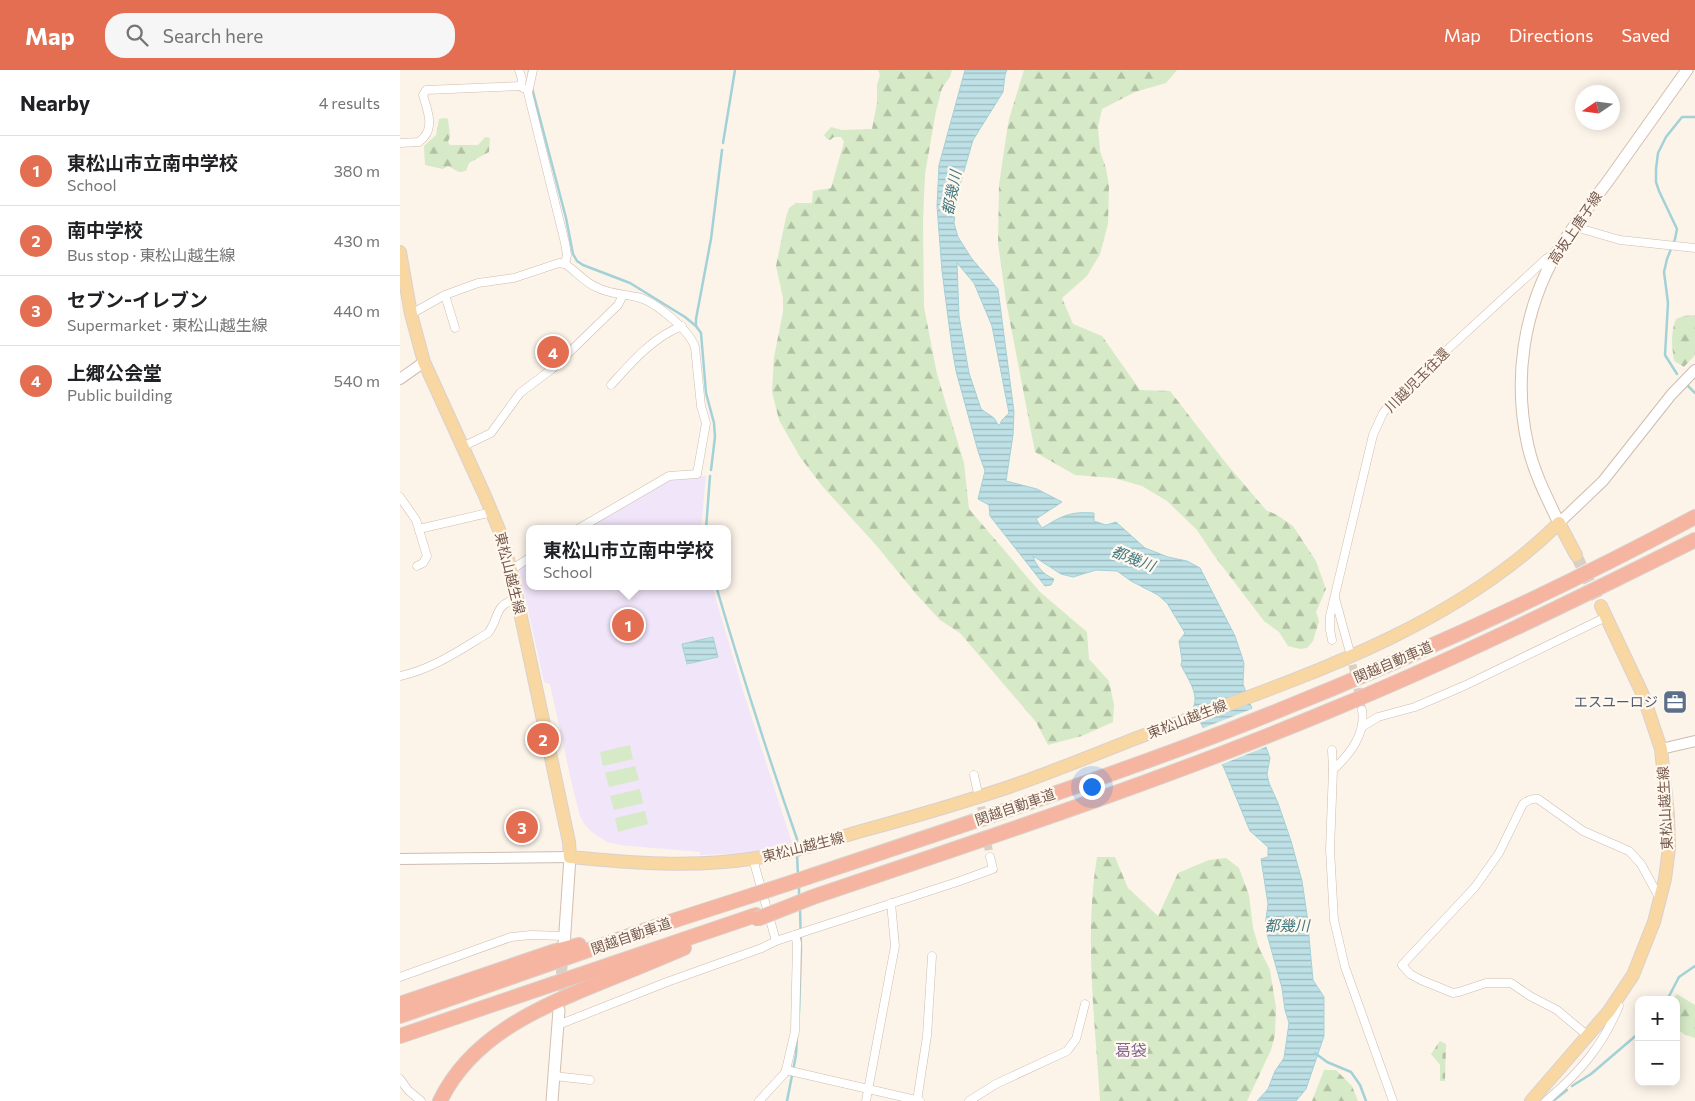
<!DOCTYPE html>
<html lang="en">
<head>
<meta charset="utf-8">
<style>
  body { margin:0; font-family:Commissioner,"Noto Sans JP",sans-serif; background:#f6f6f6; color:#202124 }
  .controls { position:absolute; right:15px; bottom:15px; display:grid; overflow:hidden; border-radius:10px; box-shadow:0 2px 12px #0003 }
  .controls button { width:45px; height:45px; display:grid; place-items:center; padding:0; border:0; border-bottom:1px solid #e0e0e0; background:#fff; color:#202124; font:25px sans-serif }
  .compass { position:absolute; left:1175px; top:15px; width:45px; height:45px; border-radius:50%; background:#fff; box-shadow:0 2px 12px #0003; rotate:257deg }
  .you { position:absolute; left:691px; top:716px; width:18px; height:18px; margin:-12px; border:4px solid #fff; border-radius:50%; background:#1a73e8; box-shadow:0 0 0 8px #1a73e833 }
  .badge { display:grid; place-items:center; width:32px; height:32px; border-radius:50%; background:#e36e51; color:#fff; font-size:16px; font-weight:700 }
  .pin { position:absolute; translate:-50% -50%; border:2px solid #fff; box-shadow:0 1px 5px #0006 }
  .popup { position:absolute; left:126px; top:455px; width:205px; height:65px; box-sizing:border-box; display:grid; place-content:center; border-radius:10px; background:#fff; filter:drop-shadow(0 1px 4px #0005); font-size:16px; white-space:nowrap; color:#757577 }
  .popup b { font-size:19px; color:#202124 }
  .popup::after { content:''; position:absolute; left:50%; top:100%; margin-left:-10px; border:10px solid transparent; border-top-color:#fff }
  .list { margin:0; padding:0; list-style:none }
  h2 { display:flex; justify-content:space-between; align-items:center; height:65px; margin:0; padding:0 20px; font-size:21px }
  h2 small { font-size:16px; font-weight:400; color:#757577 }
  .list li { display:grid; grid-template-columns:32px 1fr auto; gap:15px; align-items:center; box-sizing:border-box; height:70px; padding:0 20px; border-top:1px solid #e0e0e0 }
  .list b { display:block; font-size:19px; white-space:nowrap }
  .list p { margin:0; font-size:16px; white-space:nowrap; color:#757577 }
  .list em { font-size:16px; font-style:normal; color:#757577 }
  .icon { flex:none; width:28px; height:28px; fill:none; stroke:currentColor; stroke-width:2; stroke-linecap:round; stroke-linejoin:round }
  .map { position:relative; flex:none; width:1295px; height:1031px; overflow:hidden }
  header { display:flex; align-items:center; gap:30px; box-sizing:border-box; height:70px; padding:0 25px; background:#e36e51; color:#fff }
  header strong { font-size:24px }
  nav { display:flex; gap:28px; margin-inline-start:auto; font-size:18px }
  .search { width:350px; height:45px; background:#f6f6f6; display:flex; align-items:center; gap:12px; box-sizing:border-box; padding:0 18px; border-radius:20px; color:#757577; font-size:19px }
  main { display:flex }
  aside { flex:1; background:#fff }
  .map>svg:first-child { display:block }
</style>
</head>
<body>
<header>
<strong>Map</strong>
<div class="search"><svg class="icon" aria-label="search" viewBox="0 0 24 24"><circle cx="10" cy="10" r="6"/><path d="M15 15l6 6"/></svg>Search here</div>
<nav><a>Map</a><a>Directions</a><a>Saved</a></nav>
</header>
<main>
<aside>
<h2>Nearby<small>4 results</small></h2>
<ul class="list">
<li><span class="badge">1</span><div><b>東松山市立南中学校</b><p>School</p></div><em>380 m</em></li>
<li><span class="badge">2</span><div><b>南中学校</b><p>Bus stop · 東松山越生線</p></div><em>430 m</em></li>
<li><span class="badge">3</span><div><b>セブン-イレブン</b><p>Supermarket · 東松山越生線</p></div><em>440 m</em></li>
<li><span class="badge">4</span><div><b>上郷公会堂</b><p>Public building</p></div><em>540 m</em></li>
</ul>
</aside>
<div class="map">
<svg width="1295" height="1031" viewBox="0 0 1295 1031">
  <defs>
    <pattern id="forest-firs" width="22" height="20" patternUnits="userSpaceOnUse" patternTransform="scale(1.25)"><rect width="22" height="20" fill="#d6eac7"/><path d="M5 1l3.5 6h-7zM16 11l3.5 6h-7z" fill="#b2c1a4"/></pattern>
    <pattern id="cemetery-stones" width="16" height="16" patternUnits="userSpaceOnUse" patternTransform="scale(1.25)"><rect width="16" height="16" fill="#d6eac7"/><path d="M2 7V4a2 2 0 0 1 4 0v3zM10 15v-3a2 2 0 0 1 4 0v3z" fill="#b2c1a4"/></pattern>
    <pattern id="water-rules" width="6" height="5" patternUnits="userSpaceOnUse" patternTransform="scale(1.25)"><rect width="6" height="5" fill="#bde1e6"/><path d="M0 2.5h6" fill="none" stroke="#9eb9bd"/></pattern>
  </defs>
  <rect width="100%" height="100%" fill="#fcf4e9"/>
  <!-- education -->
  <g fill="#f1e5f9">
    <path d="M306,406l-5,53h-115l85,-51z"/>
    <path d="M129,493v23h183l33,111 47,146 -42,10 -50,2v-3l-81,-7 -12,-3 -14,-9 -8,-8 -5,-9 -7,-27 -23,-105 -6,-2 -25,-113z"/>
  </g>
  <!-- forest -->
  <g fill="url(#forest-firs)">
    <path d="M478,0h74l-2,7 -8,11 -6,23 -11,63 -2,47 1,86 13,67 27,89 5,46 71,83 47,40 2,27 20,22 5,24 -1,17 -31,14 -34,9 -12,-23 -76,-89 -20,-13 -23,-25 -41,-50 -53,-58 -23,-30 -21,-37 -7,-28 2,-35 9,-45v-14l-7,-32 10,-49 3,-9 7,-5h16l1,-12 18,-3 13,-46 -3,-5h-7l-4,3 -3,-1 -3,-4 7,-8 11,3 30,-1 5,-26v-18l3,-10z"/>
    <path d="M624,0h153l-11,13 -31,9 -33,17 -4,18 2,24 6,17 3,18 -1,38 -8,30 -13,22 -25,22 11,26 29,12 38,54 30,1 55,71 41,48 11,5 16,11 23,35 10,28 -10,23 3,9 -6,20 -6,7 -7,1 -12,-3 -9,-14 -15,-11 -51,-67 -16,-24 -30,-29 -25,-15 -28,-8 -39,-3 -40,-23 -29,-151 -8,-58 1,-58 7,-48 3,-18z"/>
    <path d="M44,48l4,1 2,17 -2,6 2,3h28l7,-8 5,1 -1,14 -20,11 -3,8 -7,1 -11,-6 -5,3 -18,-4 -1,-19 12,-11 3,-16z"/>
    <path d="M1295,245v40l-11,12 -10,-6c-2,-15 -4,-27 2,-42l8,-3z"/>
    <path d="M697,787h18l13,31 30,28 20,-43 31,-13 17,-2 13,10 10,27 4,33 6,20 11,22 6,38 -1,27 -4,15 -24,51h-147c-5,-81 -16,-164 -3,-244z"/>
    <path d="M1277,924l18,11v33l-9,-3 -10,-6v-29h-5z"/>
    <path d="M924,1000h12l16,16 6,15h-46z"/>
  </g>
  <!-- cemetery -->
  <path fill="url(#cemetery-stones)" d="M1040,971l6,3 -1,37h-5v-16l-9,-11z"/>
  <!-- pitch -->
  <g fill="#d6eac7">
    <path d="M230,675l3,14 -30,7 -3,-14z"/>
    <path d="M235,696l4,14 -30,7 -4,-14z"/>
    <path d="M240,719l3,14 -29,7 -4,-14z"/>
    <path d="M245,741l3,13 -30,8 -3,-14z"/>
  </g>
  <!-- water -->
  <g fill="url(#water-rules)" stroke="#a3d1d8" fill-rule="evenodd">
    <path d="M565,0h42l-2,5 -2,17 -30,48 -16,55 -3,28 4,14 14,22 26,30 16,123 -1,23 -7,46 31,8 25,13 -26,17 6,9c20,-12 28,-17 52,-15v8l12,4 10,-3 29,26 23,9 19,4 13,7 35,68 9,27 -1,21 27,74 -3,16 2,9 9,20 13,38 11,40 5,34 6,65 11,17v39l-18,53 -10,12h-39l11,-12 7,-18 9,-13 5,-35 -4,-13 -3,-22 -17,-61 3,-23 -7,-45 7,-2v-10l-18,-16 -26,-63 -31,-60c7,-14 -6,-30 -12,-43l1,-5 -3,-19 6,-8 -18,-30 -9,-8 -27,-14 -14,-10 -21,-1 -23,7 -12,-3 -28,-18c3,10 11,19 21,23l-3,6 -6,1 -55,-70 -1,-11 -11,-6 7,-28 -7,-20 -22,-80 -4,-23 -10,-77 -5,-65 2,-41zM557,193l17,20 18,43 17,87 -7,7 -3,6 -5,-8 -13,-9 -12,-36 -10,-57z"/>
    <path d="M313,567l5,20 -31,7 -5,-20z"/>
  </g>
  <!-- pier -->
  <path fill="#fcf4e9" d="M854,638l14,38 -48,19 -19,-36z"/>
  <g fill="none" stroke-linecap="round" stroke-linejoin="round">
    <!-- stream -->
    <g stroke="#a3d1d8" stroke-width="2.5">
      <path d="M129,0v8"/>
      <path d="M132,18l34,130 7,36 4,7 6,4 47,18 55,34 11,9"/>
      <path d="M323,73l12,-73"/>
      <path d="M1277,304l-12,-19 3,-52 -4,-31 3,-13 8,-20 2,-10 -18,-38 -3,-9v-13l2,-16 8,-16 16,-20h13"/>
      <path d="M1288,316l7,7"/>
      <path d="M311,400l4,-33 -1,-14 -8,-30 -5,-60 -5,-7v-7l15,-80 11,-89"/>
      <path d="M306,459l4,-53"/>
      <path d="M316,516c25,85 52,170 81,253v7"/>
      <path d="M397,784l1,22"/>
      <path d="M399,816v12"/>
      <path d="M1267,930l12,-23 16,-11"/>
      <path d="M399,943l2,-63 -1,-44"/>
      <path d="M915,983l12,9 24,10 9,13 6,16"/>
      <path d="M1172,1016l19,-12 48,-41"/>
      <path d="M387,1031l9,-46 1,-19"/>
      <path d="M1153,1031l14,-11"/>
    </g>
    <!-- minor-tunnel -->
    <g stroke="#dbcec2" stroke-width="8" stroke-dasharray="8 4" stroke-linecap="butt">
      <path d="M950,583l12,57"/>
      <path d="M579,725l11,62"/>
    </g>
    <!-- secondary-tunnel -->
    <path stroke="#dbcec2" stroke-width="11" stroke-dasharray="11 5.5" stroke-linecap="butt" d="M159,937l4,-54"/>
    <!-- primary-tunnel -->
    <path stroke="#dbcec2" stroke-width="12" stroke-dasharray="12 6" stroke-linecap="butt" d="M1176,485l25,51"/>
    <defs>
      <g id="minor">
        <path d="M119,0l3,9 -1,7 2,2"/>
        <path d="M133,0l-5,23 37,150 2,12 -2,9"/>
        <path d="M0,73l19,-1c17,-13 9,-29 4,-47l3,-5 95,-4"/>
        <path d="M1175,157l45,13 75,8"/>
        <path d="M45,225l10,33"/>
        <path d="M11,244l34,-19 33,-12 36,-5 45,-15 6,1c11,7 19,18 31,23 13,7 27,7 41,10 18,4 52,33 58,50l6,59 5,17 -9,51 -28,2 -91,53"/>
        <path d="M211,315c20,-22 42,-48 71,-59"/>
        <path d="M62,377l29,-14 29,-40 32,-24 66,-64 5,-10"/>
        <path d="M0,427l16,23 11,36 -4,7 -6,3"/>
        <path d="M19,459l73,-17"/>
        <path d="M111,500l18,-12"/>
        <path d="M935,528l14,51"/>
        <path d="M932,570l-2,-10v-14l43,-181 10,-22 15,-18 148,-136 10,-7"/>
        <path d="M0,606c33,-7 60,-26 88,-43 13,-17 4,-26 29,-35"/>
        <path d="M962,657l16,-10 37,-10 51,-22 140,-68"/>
        <path d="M932,680l1,20 -3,80 4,70 11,47 48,134"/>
        <path d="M933,700c17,-16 33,-36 29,-60"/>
        <path d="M574,705l3,14"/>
        <path d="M353,789l23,82"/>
        <path d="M0,907l111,-40 20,-2 33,1"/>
        <path d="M158,955l109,-43 95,-34 14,-7 181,-59 36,-13 -3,-12"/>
        <path d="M1188,966l-31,-26 -27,-14 -19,-13h-25l-27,9 -6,1 -32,-13 -11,-6 -8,-9 73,-78 24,-34 24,-49c5,-4 9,-6 15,-5l45,32 46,20 12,13 19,35"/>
        <path d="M386,1000l9,-39 2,-88 -2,-8"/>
        <path d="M154,1006l36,4"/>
        <path d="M0,1009l8,11 13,11"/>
        <path d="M359,1031l25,-27 2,-4 134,31"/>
        <path d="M466,1031l29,-155 -4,-43"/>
        <path d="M517,1031l10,-65 5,-80"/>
        <path d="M569,1031l27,-17 71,-33 9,-12 9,-35"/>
        <path d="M1146,1031c33,-28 56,-54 73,-95l-2,-6"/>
      </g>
      <g id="tertiary">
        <path d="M0,309l24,-17"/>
        <path d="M1159,453l44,-42 68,-86 24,-25"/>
        <path d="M1261,679l34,-8"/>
        <path d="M0,789l170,-2"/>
      </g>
      <g id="secondary">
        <path d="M1159,453c-12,-25 -25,-50 -31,-77 -15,-66 -5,-135 29,-194 15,-25 34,-48 51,-71 26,-37 53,-74 79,-111"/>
        <path d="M164,876l6,-89"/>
        <path d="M152,1031l7,-91"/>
      </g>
      <g id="primary">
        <path d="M0,182l11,62 13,48 61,134 15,36 11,38 58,272 1,15c61,6 125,11 187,1 36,-5 73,-18 108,-28 48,-13 96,-27 144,-43 40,-14 80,-30 120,-46 148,-56 315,-104 430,-218l17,32"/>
        <path d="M1131,1031l78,-90 24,-36 21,-53 11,-43 4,-31 -1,-33 -7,-66 -18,-54 -42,-89"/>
      </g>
      <g id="motorway">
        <path d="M408,807c140,-47 281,-93 419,-146 159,-62 317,-133 468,-214"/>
        <path d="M413,827c174,-59 348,-116 518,-187 124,-51 244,-110 364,-170"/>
        <path d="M0,934l152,-52 27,-7"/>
        <path d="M0,946l260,-91 93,-30"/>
        <path d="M0,966l356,-121"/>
        <path d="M40,1031c31,-64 97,-93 159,-118 28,-11 57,-23 85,-35"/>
      </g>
    </defs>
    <!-- minor casing -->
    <use href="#minor" stroke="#cebcaf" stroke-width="9"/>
    <!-- tertiary casing -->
    <use href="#tertiary" stroke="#cebcaf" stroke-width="12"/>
    <!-- secondary casing -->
    <use href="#secondary" stroke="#d4beaf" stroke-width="13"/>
    <!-- primary casing -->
    <use href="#primary" stroke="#d9d1cd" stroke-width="14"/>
    <!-- motorway casing -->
    <use href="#motorway" stroke="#d9d1cd" stroke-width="16"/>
    <!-- minor -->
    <use href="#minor" stroke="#fff" stroke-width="8"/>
    <!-- tertiary -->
    <use href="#tertiary" stroke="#fff" stroke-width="10"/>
    <!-- secondary -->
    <use href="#secondary" stroke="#fff" stroke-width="11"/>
    <!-- primary -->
    <use href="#primary" stroke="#f9d7a3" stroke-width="12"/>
    <!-- motorway -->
    <use href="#motorway" stroke="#f5b5a1" stroke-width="14"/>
    <defs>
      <g id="motorway-bridge">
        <path d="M353,825l55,-18"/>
        <path d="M357,849l56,-22"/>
      </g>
    </defs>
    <!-- motorway-bridge casing -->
    <use href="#motorway-bridge" stroke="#d9d1cd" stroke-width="16" stroke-linecap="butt"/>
    <!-- motorway-bridge -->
    <use href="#motorway-bridge" stroke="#f5b5a1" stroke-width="14"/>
  </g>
  <!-- icons -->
  <defs>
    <symbol id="office-square" viewBox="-11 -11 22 22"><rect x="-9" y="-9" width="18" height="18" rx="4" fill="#5c6f8a" stroke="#fff8ef"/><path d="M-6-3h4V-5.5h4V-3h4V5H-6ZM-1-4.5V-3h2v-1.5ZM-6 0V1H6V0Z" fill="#fff"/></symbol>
  </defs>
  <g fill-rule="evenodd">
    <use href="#office-square" x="1261" y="618" width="28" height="28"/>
  </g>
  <g text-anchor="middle" stroke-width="4.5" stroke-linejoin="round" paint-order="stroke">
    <!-- street labels -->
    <g font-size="14" fill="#775a4d" stroke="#fff8ef">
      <text transform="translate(1175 158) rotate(-56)" y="5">高坂上唐子線</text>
      <text transform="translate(1017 310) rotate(-45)" y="5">川越児玉往還</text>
      <text transform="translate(110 503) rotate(76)" y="5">東松山越生線</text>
      <text transform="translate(993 592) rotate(-23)" y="5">関越自動車道</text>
      <text transform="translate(787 649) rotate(-21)" y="5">東松山越生線</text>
      <text transform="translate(615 737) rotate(-19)" y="5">関越自動車道</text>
      <text transform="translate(1265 738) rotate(-93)" y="5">東松山越生線</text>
      <text transform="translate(403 777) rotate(-14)" y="5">東松山越生線</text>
      <text transform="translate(231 866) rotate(-19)" y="5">関越自動車道</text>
    </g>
    <!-- service labels -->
    <g font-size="14" fill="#4e5e75" stroke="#fff8ef" text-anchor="end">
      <text x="1258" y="637">エスユーロジ</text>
    </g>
    <!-- water labels -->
    <g font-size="15" font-style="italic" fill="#437a82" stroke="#fff8ef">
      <text transform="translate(552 123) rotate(-79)" y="5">都幾川</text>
      <text transform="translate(733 489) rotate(21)" y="5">都幾川</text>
      <text x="887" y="861">都幾川</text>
    </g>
    <!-- quarter labels -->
    <g font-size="16" fill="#826592" stroke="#fff8ef">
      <text x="731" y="986">葛袋</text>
    </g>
  </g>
</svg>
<div class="controls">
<button>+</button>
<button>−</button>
</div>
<svg class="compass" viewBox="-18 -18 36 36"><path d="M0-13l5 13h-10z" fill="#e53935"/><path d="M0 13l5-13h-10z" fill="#757577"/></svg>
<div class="you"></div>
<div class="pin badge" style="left:228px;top:555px">1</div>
<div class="popup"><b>東松山市立南中学校</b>School</div>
<div class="pin badge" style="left:143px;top:669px">2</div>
<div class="pin badge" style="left:122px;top:757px">3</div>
<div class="pin badge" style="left:153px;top:282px">4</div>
</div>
</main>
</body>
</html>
